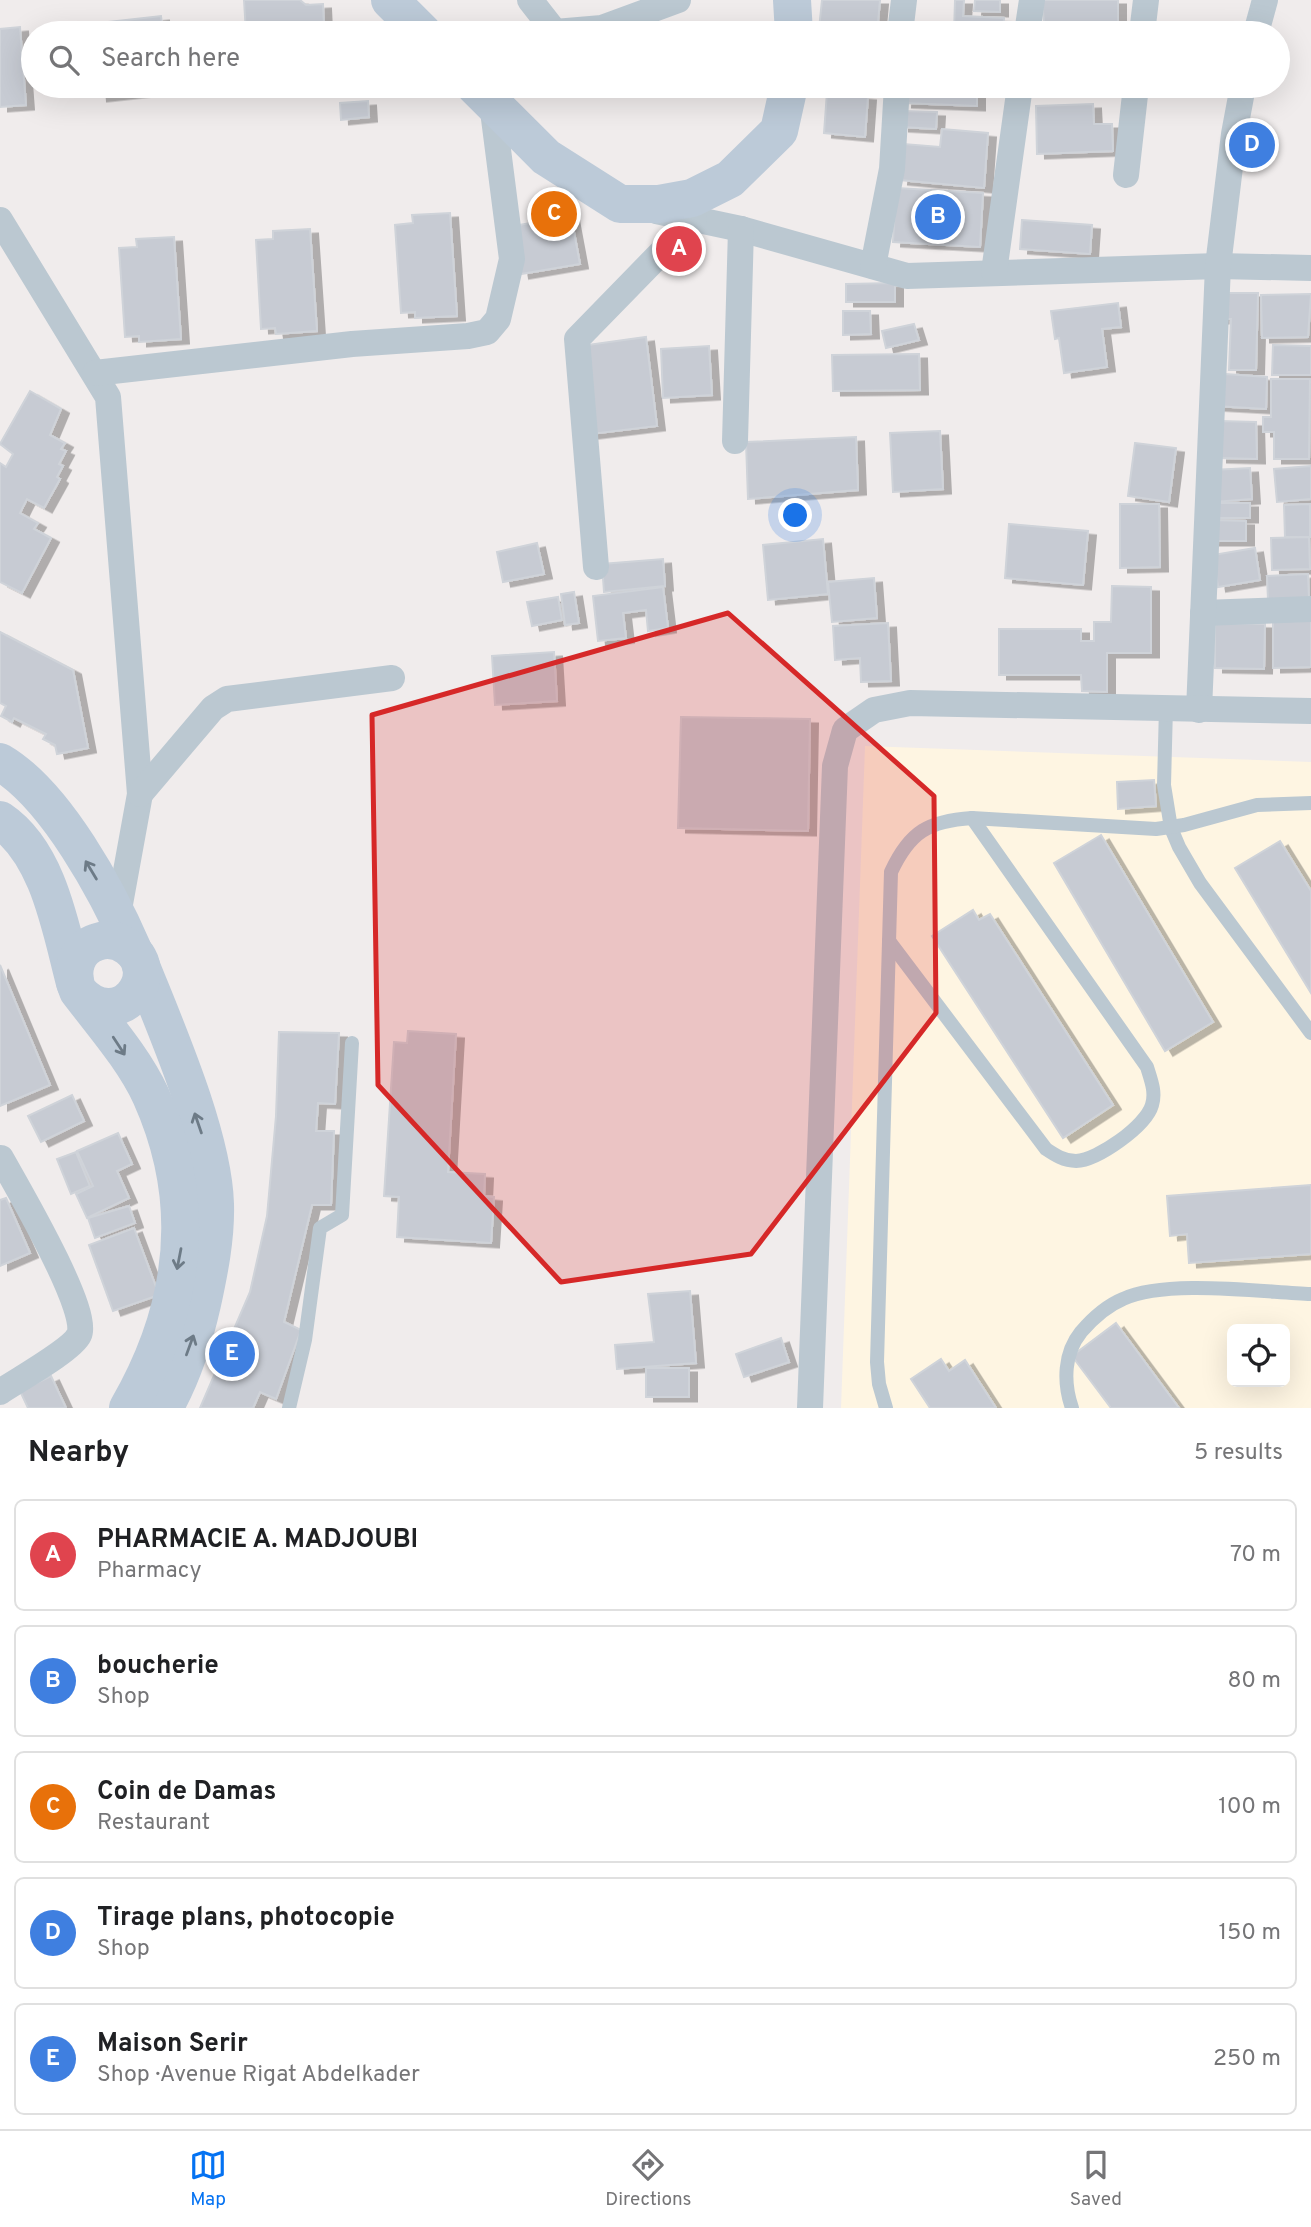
<!DOCTYPE html>
<html lang="en">
<head>
<meta charset="utf-8">
<style>
  body { margin:0; font-family:Overpass,sans-serif; background:#f6f6f6; color:#202124 }
  .controls { position:absolute; right:21px; bottom:21px; display:grid; overflow:hidden; border-radius:10px; box-shadow:0 7px 28px #0002 }
  .controls button { width:63px; height:63px; display:grid; place-items:center; padding:0; border:0; border-bottom:2px solid #e0e0e0; background:#fff; color:#202124; font:35px sans-serif }
  .you { position:absolute; left:796px; top:516px; width:24px; height:24px; margin:-18px; border:5px solid #fff; border-radius:50%; background:#1a73e8; box-shadow:0 0 0 10px #1a73e833 }
  .badge { display:grid; place-items:center; width:46px; height:46px; border-radius:50%; background:#0472f2; color:#fff; font-size:23px; font-weight:700 }
  .pin { position:absolute; translate:-50% -50%; border:4px solid #fff; box-shadow:0 2px 7px #0006 }
  .list { margin:0; padding:0; list-style:none }
  h2 { display:flex; justify-content:space-between; align-items:center; height:91px; margin:0; padding:0 28px; font-size:30px }
  h2 small { font-size:23px; font-weight:400; color:#757577 }
  .list li { display:grid; grid-template-columns:46px 1fr auto; gap:21px; align-items:center; box-sizing:border-box; height:112px; margin:0 14px 14px; padding:0 14px; border:2px solid #e0e0e0; border-radius:10px }
  .list b { display:block; font-size:26px; white-space:nowrap }
  .list p { margin:0; font-size:23px; white-space:nowrap; color:#757577 }
  .list em { font-size:23px; font-style:normal; color:#757577 }
  .icon { flex:none; width:38px; height:38px; fill:none; stroke:currentColor; stroke-width:2; stroke-linecap:round; stroke-linejoin:round }
  .map { position:relative; flex:none; width:1311px; height:1408px; overflow:hidden }
  .search { position:absolute; background:#fff; box-shadow:0 7px 28px #0002; left:21px; right:21px; top:21px; height:77px; display:flex; align-items:center; gap:18px; box-sizing:border-box; padding:0 24px; border-radius:38px; color:#757577; font-size:26px }
  .sheet { height:721px; background:#fff }
  nav { display:flex; justify-content:space-around; align-items:center; box-sizing:border-box; height:98px; border-top:2px solid #e0e0e0; background:#fff; font-size:19px; color:#757577 }
  nav a { display:grid; justify-items:center; gap:4px }
  nav .on { color:#0472f2 }
  .map>svg:first-child { display:block }
</style>
</head>
<body>
<div class="map">
<svg width="1311" height="1408" viewBox="0 0 1311 1408">
  <defs>
    <filter id="shadow"><feDropShadow dx="8" dy="4.5" stdDeviation="0" flood-color="#0004"/></filter>
  </defs>
  <rect width="100%" height="100%" fill="#f0ecec"/>
  <!-- commercial -->
  <path fill="#fef5e2" fill-rule="evenodd" d="M865,746l446,16v646h-470zM1232,1329h53v53h-53z"/>
  <!-- building -->
  <g fill="#c7cbd3" stroke="#cfd3d9" stroke-width="2" filter="url(#shadow)">
    <path d="M244,0h56l6,5 17,-1 1,22h13l5,7h-96z"/>
    <path d="M822,0h58l-3,33 -58,-4z"/>
    <path d="M955,0h9l-1,16 41,2 -1,15h-49z"/>
    <path d="M975,0h25v12l-26,-1z"/>
    <path d="M1042,0h76v31l-73,2z"/>
    <path d="M161,16l2,17h-71l-1,-9z"/>
    <path d="M20,27l6,78 -26,2v-78z"/>
    <path d="M98,86h71v3l-70,8z"/>
    <path d="M905,86h72v20l-73,-3z"/>
    <path d="M827,92l41,4 -3,41 -41,-4z"/>
    <path d="M368,101l1,16 -28,3 -1,-17z"/>
    <path d="M1093,104l1,20h18l1,27 -76,3 -1,-48z"/>
    <path d="M901,111l36,1 -1,17 -35,-2z"/>
    <path d="M942,129l46,4 -4,55 -84,-8 4,-36 36,3z"/>
    <path d="M896,188l87,5 -3,54 -87,-5z"/>
    <path d="M450,213l7,103 -42,2v-6l-14,1 -6,-88 18,-2 -1,-8z"/>
    <path d="M571,216l9,48 -59,10 -8,-48z"/>
    <path d="M1022,220l70,5 -2,29 -70,-5z"/>
    <path d="M310,229l7,102 -41,3 -1,-6 -14,1 -5,-89 17,-1v-8z"/>
    <path d="M174,237l7,102 -42,3v-6l-14,1 -6,-89 18,-1 -1,-8z"/>
    <path d="M895,283v19h-49v-18z"/>
    <path d="M1221,293h37l-2,77h-27l2,-51h-10z"/>
    <path d="M1311,294l-3,43 -46,1 -1,-43z"/>
    <path d="M1118,303l3,24 -19,2 5,38 -43,6 -5,-35 -4,1 -4,-28z"/>
    <path d="M843,311h27l1,23 -28,1z"/>
    <path d="M914,324l5,16 -33,8 -4,-17z"/>
    <path d="M646,337l11,89 -66,8 -11,-88z"/>
    <path d="M1273,345l38,1v29h-39z"/>
    <path d="M709,346l3,49 -49,3 -2,-49z"/>
    <path d="M919,354l1,36 -87,1 -1,-36z"/>
    <path d="M1225,374l42,3 -1,32 -51,-3z"/>
    <path d="M1271,379h39l-1,80h-35v-27h-11v-15h8z"/>
    <path d="M30,391l31,18 -11,26 15,8 -4,6 5,2 -7,13 4,2 -6,11 3,2 -16,29 -17,-9 -7,14 18,10 -4,6 17,9 -29,55 -22,-11v-119l6,4 7,-13 -13,-10z"/>
    <path d="M1219,421l37,1 1,37 -38,-1z"/>
    <path d="M940,431l3,58 -50,3 -3,-59z"/>
    <path d="M856,437l2,53 -110,9 -2,-57z"/>
    <path d="M1135,443l41,5 -7,54 -41,-6z"/>
    <path d="M1311,466v33l-34,3 -3,-33z"/>
    <path d="M1250,468l2,31 -38,3 -2,-32z"/>
    <path d="M1212,503h38v15h-37z"/>
    <path d="M1120,504h39l1,63 -40,1z"/>
    <path d="M1310,504v33h-25l-1,-32z"/>
    <path d="M1213,520l33,1v20h-34z"/>
    <path d="M1009,524l79,7 -5,54 -78,-7z"/>
    <path d="M1309,537l1,32 -38,1 -1,-32z"/>
    <path d="M823,539l5,55 -60,6 -5,-55z"/>
    <path d="M537,543l7,31 -41,8 -6,-30z"/>
    <path d="M1255,548l5,32 -42,7 -5,-32z"/>
    <path d="M663,559l2,27 -61,6 -2,-28z"/>
    <path d="M1308,574l1,24 -41,2 -1,-24z"/>
    <path d="M874,578l3,40 -45,4 -4,-40z"/>
    <path d="M1112,586l39,1v66h-44v39l-25,-1 -1,-16h-82v-46h82v12h13v-19h17z"/>
    <path d="M663,587l5,41 -20,3 -2,-21 -23,3 3,25 -28,3 -5,-45z"/>
    <path d="M574,592l5,31 -14,2 -4,-31z"/>
    <path d="M558,597l4,23 -30,6 -5,-24z"/>
    <path d="M1273,621h38v46l-38,1z"/>
    <path d="M888,623l3,58 -30,1 -1,-24 -25,2 -2,-34z"/>
    <path d="M1215,623l50,1 -1,45 -49,-1z"/>
    <path d="M0,632l73,38 15,78 -31,6 -2,-9 -12,-6 3,-5 -32,-16 -2,4 -11,-6 5,-10 -6,-3z"/>
    <path d="M554,652l3,49 -62,4 -3,-49z"/>
    <path d="M681,717l129,2 -2,112 -130,-3z"/>
    <path d="M1154,780l2,26 -38,3 -1,-27z"/>
    <path d="M1101,835l112,187 -48,29 -111,-188z"/>
    <path d="M1280,841l31,50v102l-76,-125z"/>
    <path d="M973,910l6,10 11,-6 123,191 -50,33 -131,-202z"/>
    <path d="M0,965l50,120 -50,21z"/>
    <path d="M408,1031l48,3 -8,138 37,2 -1,22 10,1 -3,46 -94,-6 2,-40 -15,-1 10,-154 13,1z"/>
    <path d="M279,1032l60,1 -4,71 -17,-1 -2,28h18l-3,74h-19l-28,117 17,8 -25,69 -16,-7 -7,16h-53l50,-116 17,-76 9,-100z"/>
    <path d="M72,1095l12,26 -43,21 -13,-26z"/>
    <path d="M118,1133l14,31 -15,7 12,27 -42,20 -11,-24 17,-8 -16,-35z"/>
    <path d="M76,1152l14,34 -19,8 -14,-35z"/>
    <path d="M1311,1185v69l-122,9 -2,-29 -17,2 -3,-40z"/>
    <path d="M6,1198l24,55 -30,13v-66z"/>
    <path d="M129,1206l6,17 -40,15 -7,-20z"/>
    <path d="M134,1228l25,67 -46,16 -24,-66z"/>
    <path d="M690,1291l6,72 -79,6 -2,-24 39,-3 -6,-48z"/>
    <path d="M1116,1323l63,85h-68l-39,-52z"/>
    <path d="M781,1338l8,24 -45,15 -8,-23z"/>
    <path d="M941,1359l8,12 16,-11 31,48h-66l-19,-29z"/>
    <rect x="646" y="1368" width="43" height="29"/>
    <path d="M51,1376l15,32h-38l-8,-17z"/>
  </g>
  <g fill="none" stroke-linecap="round" stroke-linejoin="round">
    <!-- lane -->
    <g stroke="#bbc8d1" stroke-width="14">
      <path d="M1166,707l-2,78 7,43 8,19 21,36 111,150"/>
      <path d="M889,941l157,208c9,6 18,12 30,12 22,-1 70,-35 76,-56 4,-13 -1,-25 -5,-38l-175,-249"/>
      <path d="M289,1408l16,-68 15,-112 22,-13 10,-172"/>
      <path d="M886,1408l-7,-24 -2,-22 14,-490c19,-41 38,-51 81,-54l184,11 28,-4 73,-20 54,-2"/>
      <path d="M1072,1408c-9,-26 -8,-55 9,-76 12,-14 25,-26 42,-33 43,-20 138,-7 188,-5"/>
    </g>
    <!-- street -->
    <g stroke="#bbc8d1" stroke-width="26">
      <path d="M530,0l25,32 47,-4 76,-28"/>
      <path d="M900,33l4,-33"/>
      <path d="M1027,33l5,-33"/>
      <path d="M1142,33l4,-33"/>
      <path d="M1256,33l9,-33"/>
      <path d="M1126,175l10,-89"/>
      <path d="M656,211l85,18 166,47 311,-10 93,2"/>
      <path d="M0,220l108,177 32,397 -22,121"/>
      <path d="M873,266l19,-97 5,-83"/>
      <path d="M994,272l26,-186"/>
      <path d="M95,373l257,-29 116,-8 19,-4 11,-13 14,-60 -20,-156"/>
      <path d="M735,441l6,-212"/>
      <path d="M596,567l-19,-228 117,-120"/>
      <path d="M1203,613l108,-4"/>
      <path d="M1199,710l19,-444 16,-132 9,-48"/>
      <path d="M140,794l73,-86 14,-9 165,-21"/>
      <path d="M0,1392c16,-11 72,-42 79,-57 12,-23 -63,-150 -78,-177"/>
      <path d="M810,1408l25,-642 10,-36 29,-20 36,-7 401,8"/>
    </g>
    <!-- secondary -->
    <g stroke="#bccad8" stroke-width="38">
      <path d="M390,0l33,33"/>
      <path d="M792,0l2,33"/>
      <path d="M475,86l71,71 74,47h39l33,-6 38,-19 49,-48 10,-45"/>
      <path d="M0,762c56,33 108,130 134,190"/>
      <path d="M0,820c49,33 61,110 75,163"/>
      <path d="M141,966c26,65 72,170 74,238 1,33 -6,68 -13,100 -8,35 -20,73 -38,104"/>
      <path d="M78,991c40,45 88,-16 50,-44 -10,-7 -20,-9 -31,-5 -22,7 -27,30 -19,49 25,33 56,68 73,105 48,107 34,213 -23,312"/>
    </g>
  </g>
  <!-- one-way arrows -->
  <defs><path id="oneway-shaft" d="M-6 0H5M1.5-3L5.5 0L1.5 3" fill="none" stroke-width="1.6" stroke-linecap="round" stroke-linejoin="round" transform="scale(1.75)"/></defs>
  <g stroke="#6d7b87">
    <use href="#oneway-shaft" transform="translate(91 870) rotate(-121)"/>
    <use href="#oneway-shaft" transform="translate(119 1046) rotate(57)"/>
    <use href="#oneway-shaft" transform="translate(198 1123) rotate(-109)"/>
    <use href="#oneway-shaft" transform="translate(179 1259) rotate(101)"/>
    <use href="#oneway-shaft" transform="translate(190 1345) rotate(-70)"/>
  </g>
  <!-- marked area -->
  <path fill="#d62828" fill-opacity="0.2" stroke="#d62828" stroke-width="5" stroke-linejoin="round" d="M728,613l206,183 2,217 -185,241 -190,28 -183,-197 -6,-370z"/>
</svg>
<div class="controls">
<button><svg class="icon" aria-label="locate" viewBox="0 0 24 24"><circle cx="12" cy="12" r="6"/><path d="M12 2v4M12 18v4M2 12h4M18 12h4"/></svg></button>
</div>
<div class="you"></div>
<div class="pin badge" style="left:679px;top:249px;background:#e0444e">A</div>
<div class="pin badge" style="left:938px;top:217px;background:#3f7fe0">B</div>
<div class="pin badge" style="left:554px;top:214px;background:#e8710a">C</div>
<div class="pin badge" style="left:1252px;top:145px;background:#3f7fe0">D</div>
<div class="pin badge" style="left:232px;top:1354px;background:#3f7fe0">E</div>
<div class="search"><svg class="icon" aria-label="search" viewBox="0 0 24 24"><circle cx="10" cy="10" r="6"/><path d="M15 15l6 6"/></svg>Search here</div>
</div>
<section class="sheet">
<h2>Nearby<small>5 results</small></h2>
<ul class="list">
<li><span class="badge" style="background:#e0444e">A</span><div><b>PHARMACIE A. MADJOUBI</b><p>Pharmacy</p></div><em>70 m</em></li>
<li><span class="badge" style="background:#3f7fe0">B</span><div><b>boucherie</b><p>Shop</p></div><em>80 m</em></li>
<li><span class="badge" style="background:#e8710a">C</span><div><b>Coin de Damas</b><p>Restaurant</p></div><em>100 m</em></li>
<li><span class="badge" style="background:#3f7fe0">D</span><div><b>Tirage plans, photocopie</b><p>Shop</p></div><em>150 m</em></li>
<li><span class="badge" style="background:#3f7fe0">E</span><div><b>Maison Serir</b><p>Shop · Avenue Rigat Abdelkader</p></div><em>250 m</em></li>
</ul>
</section>
<nav>
<a class="on"><svg class="icon" aria-label="map" viewBox="0 0 24 24"><path d="M3 6l6-2 6 2 6-2v14l-6 2-6-2-6 2zM9 4v14M15 6v14"/></svg>Map</a>
<a><svg class="icon" aria-label="directions" viewBox="0 0 24 24"><path d="M12 3l9 9-9 9-9-9zM9 14v-3h6M13 9l2 2-2 2"/></svg>Directions</a>
<a><svg class="icon" aria-label="saved" viewBox="0 0 24 24"><path d="M7 4h10v16l-5-4-5 4z"/></svg>Saved</a>
</nav>
</body>
</html>
